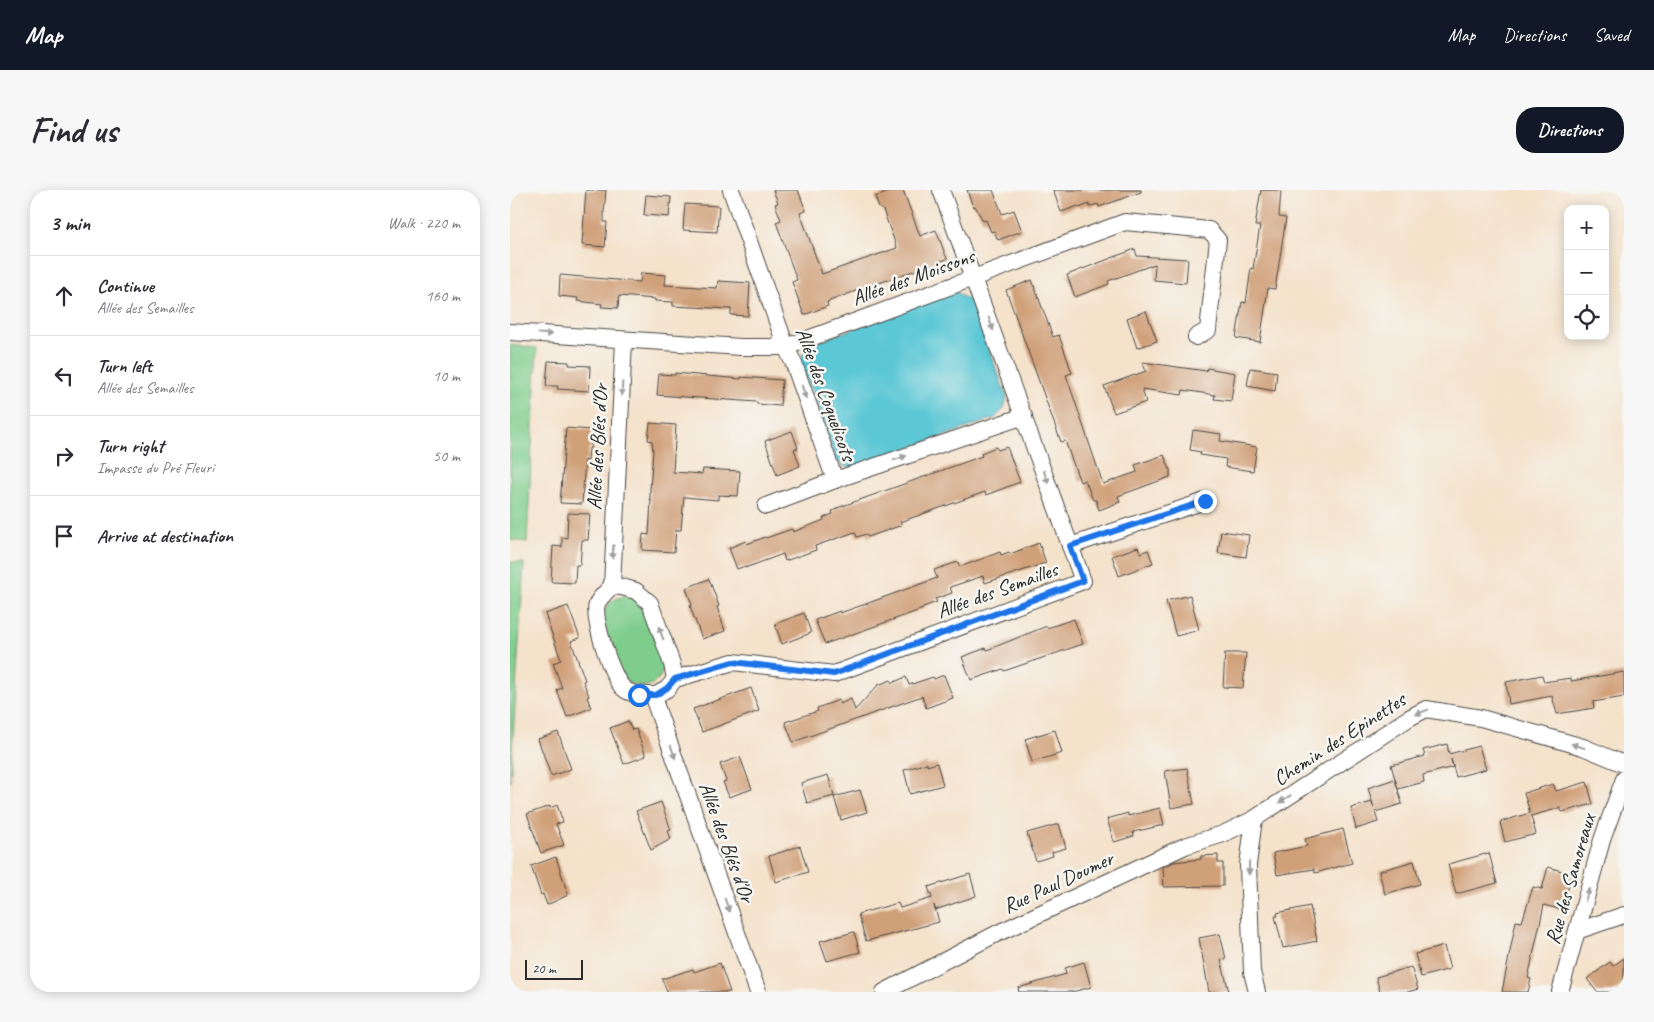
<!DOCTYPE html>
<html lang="en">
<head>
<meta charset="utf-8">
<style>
  body { margin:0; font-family:Caveat,sans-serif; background:#f7f7f7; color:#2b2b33 }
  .controls { position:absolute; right:15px; top:15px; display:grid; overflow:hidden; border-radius:10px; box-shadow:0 2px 12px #0003 }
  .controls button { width:45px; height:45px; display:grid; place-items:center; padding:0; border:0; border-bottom:1px solid #e1e1e2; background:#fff; color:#2b2b33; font:25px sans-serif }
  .scale { position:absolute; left:15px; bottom:12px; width:58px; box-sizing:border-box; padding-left:5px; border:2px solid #2b2b2b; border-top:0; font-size:14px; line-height:18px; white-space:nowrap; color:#2b2b2b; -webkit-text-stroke:4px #f6f6f2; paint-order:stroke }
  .stop { position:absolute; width:15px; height:15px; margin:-11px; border:4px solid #1a73e8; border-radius:50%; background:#fff }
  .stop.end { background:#1a73e8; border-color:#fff; box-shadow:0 1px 5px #0008 }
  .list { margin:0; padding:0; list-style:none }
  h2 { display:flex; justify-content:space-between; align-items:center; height:65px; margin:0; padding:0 20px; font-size:21px }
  h2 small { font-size:16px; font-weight:400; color:#7c7c81 }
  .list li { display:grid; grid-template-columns:32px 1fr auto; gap:15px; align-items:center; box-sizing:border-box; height:80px; padding:0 20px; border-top:1px solid #e1e1e2 }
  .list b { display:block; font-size:19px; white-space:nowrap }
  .list p { margin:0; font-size:16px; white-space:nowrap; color:#7c7c81 }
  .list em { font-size:16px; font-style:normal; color:#7c7c81 }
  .icon { flex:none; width:28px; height:28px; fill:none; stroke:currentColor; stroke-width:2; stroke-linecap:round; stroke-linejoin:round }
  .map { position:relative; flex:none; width:1114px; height:802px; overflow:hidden; border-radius:20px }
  header { display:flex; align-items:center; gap:30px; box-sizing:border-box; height:70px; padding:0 25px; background:#111827; color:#fff }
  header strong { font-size:24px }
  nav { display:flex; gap:28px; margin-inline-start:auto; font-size:18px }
  .intro { display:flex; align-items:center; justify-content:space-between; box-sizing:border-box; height:120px; padding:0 30px }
  h1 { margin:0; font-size:35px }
  .button { padding:12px 22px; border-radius:20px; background:#111827; color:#fff; font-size:18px; font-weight:700 }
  main { display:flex; gap:30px; padding:0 30px }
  aside { flex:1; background:#fff; border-radius:20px; box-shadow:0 2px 12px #0003 }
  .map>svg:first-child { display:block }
</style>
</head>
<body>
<header>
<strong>Map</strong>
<nav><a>Map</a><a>Directions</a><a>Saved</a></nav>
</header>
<div class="intro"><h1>Find us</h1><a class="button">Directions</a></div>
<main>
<aside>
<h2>3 min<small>Walk · 220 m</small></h2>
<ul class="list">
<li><svg class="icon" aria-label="ahead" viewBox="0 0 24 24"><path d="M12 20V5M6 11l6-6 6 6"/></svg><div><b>Continue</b><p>Allée des Semailles</p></div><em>160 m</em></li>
<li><svg class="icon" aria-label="left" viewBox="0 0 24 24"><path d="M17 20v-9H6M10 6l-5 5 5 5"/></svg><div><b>Turn left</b><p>Allée des Semailles</p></div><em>10 m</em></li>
<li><svg class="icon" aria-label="right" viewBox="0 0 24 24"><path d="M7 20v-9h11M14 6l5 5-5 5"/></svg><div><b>Turn right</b><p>Impasse du Pré Fleuri</p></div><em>50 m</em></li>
<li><svg class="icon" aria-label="arrive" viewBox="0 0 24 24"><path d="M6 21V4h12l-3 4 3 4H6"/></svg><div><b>Arrive at destination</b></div></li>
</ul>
</aside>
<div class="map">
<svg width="1114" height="802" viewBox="0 0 1114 802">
  <rect width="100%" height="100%" fill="#f6f6f2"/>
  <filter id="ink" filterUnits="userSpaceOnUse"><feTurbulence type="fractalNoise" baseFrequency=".02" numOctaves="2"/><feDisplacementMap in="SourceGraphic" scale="10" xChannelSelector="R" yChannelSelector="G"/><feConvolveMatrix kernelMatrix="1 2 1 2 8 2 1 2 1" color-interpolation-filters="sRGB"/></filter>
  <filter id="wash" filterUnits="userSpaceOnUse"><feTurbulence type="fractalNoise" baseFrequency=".0096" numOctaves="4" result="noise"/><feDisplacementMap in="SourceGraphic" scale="20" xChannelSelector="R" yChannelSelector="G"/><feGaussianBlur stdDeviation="1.12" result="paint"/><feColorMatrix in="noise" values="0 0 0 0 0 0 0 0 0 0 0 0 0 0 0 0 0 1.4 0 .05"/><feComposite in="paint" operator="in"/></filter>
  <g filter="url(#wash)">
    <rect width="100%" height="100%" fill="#f4e2cb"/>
    <!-- built -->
    <path fill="#ebd8ba" d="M0,372l14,1 -14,281z"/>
    <!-- green -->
    <g fill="#7fcd8c" stroke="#557c5c">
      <path d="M0,155l27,3 -10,194 -17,-2z"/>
      <path d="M0,372l14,1 -14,219z"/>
      <path d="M115,406c5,2 13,4 16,9 7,9 23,50 22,61 -1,23 -30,27 -41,9 -8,-12 -15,-40 -20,-55 2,-14 9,-21 23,-24z"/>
    </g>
    <!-- water -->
    <path fill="#5cc7d5" stroke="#447980" d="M444,101l16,10 37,96 -3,12 -9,9 -142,50 -9,-2 -9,-6 -18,-57 -17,-39 2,-8 5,-10z"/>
    <g id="blocks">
      <!-- building -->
      <g fill="#d0a079">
        <path d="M76,0h20l-2,22v10h3l-2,25 -23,-2z"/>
        <path d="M263,0h25l8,21 -6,2 22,61 75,-26 -14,-38 -4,-2 -4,-11 20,-7h8l17,46 16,-6 11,29 -9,3 1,4 -16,5 -1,-3 -69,24 -26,10 1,4 -24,9 -12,-33 5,-2 -21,-58 5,-2 -6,-16 3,-1z"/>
        <path d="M457,0h26l9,24 12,-4 8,21 -24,9 -4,-9 -3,1 -5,-12 -3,1 -8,-15 -2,1z"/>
        <path d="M543,0h88v2l-42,15 -1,-3 -9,3v-3l-10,4 -1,-2 -17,6z"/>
        <path d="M751,0h20l-2,27 7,1 -11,71 -7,-1 -8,54 -24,-4 6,-36 4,1 5,-35 2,1 7,-43h-5z"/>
        <path d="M136,5l25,2 -2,20 -25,-2z"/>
        <path d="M175,14l34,2 -2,26 -34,-2z"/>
        <path d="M625,59l2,7 51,3 -2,24 -32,-3 1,-16 -47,17 1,3 -34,13 -8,-22z"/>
        <path d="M131,83l25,2 -1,10 52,3 1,-7 32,2 -2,33 -17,-1v-6l-58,-3v-4l-18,-1v-2l-36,-3 -1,12 -17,-1 1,-3 -25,-3 1,-3 -19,-2 1,-21 80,7z"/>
        <path d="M522,90l21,57 6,-2 13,38 -6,2 37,109 34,-12 -2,-7 29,-10 6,15v7l-52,19 2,6 -21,8 -3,-10h-3l-8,-20 -5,2 -15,-41 -4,1 -55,-152z"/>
        <path d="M636,121l11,30 -20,7 -10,-30z"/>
        <path d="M38,171l21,1v3l21,1 -1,25 -32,-2 1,-3h-12z"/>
        <path d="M632,172l64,9 1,-3 28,5 -4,28 -17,-2 1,-4 -32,-5 -1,5 -40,-6 4,13 -32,11 -10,-27 42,-15z"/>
        <path d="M740,178l27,4 -2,19 -28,-5z"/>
        <path d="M165,183l66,6v-2l41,3 -2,26 -23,-2v-2l-100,-7 2,-21 16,1z"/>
        <path d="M140,233l26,2 -3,47 29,2 1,-5 37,2 -2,25 -20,-1v5l-34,-3 -3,33h-5l-2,22 -32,-2 1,-16 6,1 2,-35h-1v-11l3,-38 -1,-10 -4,-1z"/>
        <path d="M56,238l26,2 -1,18h-2l-1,13 -3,-1 -3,44 -22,-1z"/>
        <path d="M683,240l28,4 -1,7 37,6 -4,24 -28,-4 1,-8 -26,-4 1,-3 -11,-2z"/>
        <path d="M282,241l6,17 -4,1 6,17 -23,9 -12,-34z"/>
        <path d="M486,257l2,3 9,-3 13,35 -34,13 -1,-3 -31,11 -54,19 2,3 -34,12 -2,-3 -9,3 -2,-5 -40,14 1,4 -31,11 -2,-7 -38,14v-2l-8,3 -8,-21 17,-7 1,3 18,-7 1,1 26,-9 1,3 31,-12 -1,-2 10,-4 -1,-3 5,-2v-1l145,-52 -1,-3z"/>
        <path d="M58,323l22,1 -2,26h-6l-2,25h-4l-1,18 -24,-1 2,-36 9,1v-10l5,1z"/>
        <path d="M711,341l28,4 -3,22 -28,-4z"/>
        <path d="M529,353l7,20 -61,20 -2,-7 -33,11 2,6 -17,6 2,3 -14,5v2l-98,35 -10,-24 25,-9v2l31,-11 66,-24 -3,-8 24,-8 2,5 40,-15 1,3 8,-3 1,2z"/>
        <path d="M628,357l2,6 8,-3 5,13 -34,13 -7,-20z"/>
        <path d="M199,389l10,27 -2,1 8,24 -23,8 -12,-33 2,-1 -6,-17z"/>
        <path d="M680,405l9,35 -23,6 -10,-35z"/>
        <path d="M58,416l12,32 -9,3 14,39 -2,1 6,15 -2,1 4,11 -24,9 -10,-27 5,-2 -9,-25 8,-3 -16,-46z"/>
        <path d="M294,423l7,20 -29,11 -7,-20z"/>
        <path d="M564,429l9,25 -79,27 -1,-2 -32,11 -9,-23 24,-9 1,2 60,-24v2z"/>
        <path d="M715,463h21l-3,35 -20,-1z"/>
        <path d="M1114,482v25l-31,5 1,6 -37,6 -5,-18 -43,8 -3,-22 36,-7 2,7 27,-4v3z"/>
        <path d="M434,485l9,23 -27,10 -4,-12 -129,46 -8,-20 33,-11 -1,-3 22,-8 1,4 11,-5 4,11 23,-25 13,-5 1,3 14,-6 3,8 24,-8 1,2z"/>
        <path d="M241,498l8,23 -57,21 -9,-23z"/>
        <path d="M118,531l4,9 4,-1 10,27 -22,8 -14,-36z"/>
        <path d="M545,540l7,23 -30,9 -7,-23z"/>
        <path d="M48,542l13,37 -20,7 -13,-37z"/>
        <path d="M937,554l2,10 30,-8 7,23 -30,8 -5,-18 2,8 -30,8 1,7 -26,7 -7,-24 34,-9 -2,-6z"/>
        <path d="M230,567l12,32 -23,8 -6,-15 3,-1 -6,-17z"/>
        <path d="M417,573v3l10,-3 6,22 -33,9 -6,-24z"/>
        <path d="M677,578l7,36 -23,4 -6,-37z"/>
        <path d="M318,585l6,21 -27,7 -6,-20z"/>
        <path d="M885,589l7,25 -27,8 3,10 -22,7 -5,-21 21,-6 2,6 -6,-20z"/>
        <path d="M1077,592l6,22 -31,8 -2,-4 -29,8 5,18 -31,8 -5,-20 30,-9 -6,-20 29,-9 3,7z"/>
        <path d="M350,600l7,22 -26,8 -7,-23z"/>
        <path d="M151,612l10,28 -3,1 3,8 -20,11 -15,-39z"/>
        <path d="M47,615l6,17 -7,2 8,21 -23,8 -14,-39 23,-8v2z"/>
        <path d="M650,618l4,17 -31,7 1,4 -20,6 -7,-23 21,-6v3z"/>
        <path d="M549,634l7,24 -14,4 1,4 -17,5 -9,-28z"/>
        <path d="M833,639l9,34 -37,10 -1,-4 -37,6 -4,-22 34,-7 -2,-7z"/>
        <path d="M290,656l8,26 -32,10 -7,-26z"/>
        <path d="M979,663l8,30 -41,11 -8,-30z"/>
        <path d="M708,665v8h5v23l-59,1 -1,-20 11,-5 27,-3v-3z"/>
        <path d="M46,667l12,38 -21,10 -4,-11 -2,1 -10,-29z"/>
        <path d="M904,671l6,23 -35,10 -6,-23z"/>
        <path d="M1038,677l24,7 -10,36 -18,-5 -16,73 3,1 -3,13h-26l14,-71 6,1 11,-35 9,2z"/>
        <path d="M460,684l6,22 -41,14 -1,-5 5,17 -73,19 -8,-27 40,-11 2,5 32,-10 -4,-11z"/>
        <path d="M800,716l7,35 -34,7 -8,-32h3l-1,-3z"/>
        <path d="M344,742l6,20 -33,9 -7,-20z"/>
        <path d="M710,744l6,25 -5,1 8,32h-20l-10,-54z"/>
        <path d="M934,756l6,23 -29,8 -6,-23z"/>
        <path d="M1114,768v26l-11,8h-16l-10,-13 23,-17 3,4z"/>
        <path d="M574,772l7,25 -19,5h-53l-1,-4 48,-14 -1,-6z"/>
        <path d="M210,773l10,29h-63l-5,-13 31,-10 1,3z"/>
        <path d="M901,777l7,22 -10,3h-28l-4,-15z"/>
      </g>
    </g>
  </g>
  <g filter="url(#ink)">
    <use href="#blocks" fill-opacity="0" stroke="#494643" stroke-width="1"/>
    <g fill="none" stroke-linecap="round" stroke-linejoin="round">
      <defs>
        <g id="street">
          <path d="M221,0l55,157 8,17 41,116 189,-64"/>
          <path d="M0,142l231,15h45l339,-125 84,8 9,10 -10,90 -12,7"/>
          <path d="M114,151l-12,245c-5,5 -13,12 -15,18 -5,15 15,73 26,84 9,8 22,7 33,7"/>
          <path d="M256,316l69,-26"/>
          <path d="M560,356l135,-45"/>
          <path d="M102,396l10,1 14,4 14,12 22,61 3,15"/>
          <path d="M744,629l-6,46 4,107 5,20"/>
          <path d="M1067,741l47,-16"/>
          <path d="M248,802l-102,-286v-11l11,-6 8,-10 58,-17 101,12 249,-93 -142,-391"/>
          <path d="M374,802l112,-58 189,-88 38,-12 31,-15 155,-101 17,-9 55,9 102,29 41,17"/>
          <path d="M1050,802l42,-152 22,-61"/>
        </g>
      </defs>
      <!-- street casing -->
      <use href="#street" stroke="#494643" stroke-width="18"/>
      <!-- street -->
      <use href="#street" stroke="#fff" stroke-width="16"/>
    </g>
    <!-- one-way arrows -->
    <defs><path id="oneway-solid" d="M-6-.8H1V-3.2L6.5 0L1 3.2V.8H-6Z" transform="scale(1.25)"/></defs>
    <g fill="#a0a0a0">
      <use href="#oneway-solid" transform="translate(481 134) rotate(70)"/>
      <use href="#oneway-solid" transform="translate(35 144) rotate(4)"/>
      <use href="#oneway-solid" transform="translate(112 199) rotate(93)"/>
      <use href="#oneway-solid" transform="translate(294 202) rotate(71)"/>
      <use href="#oneway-solid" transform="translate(390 268) rotate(-19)"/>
      <use href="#oneway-solid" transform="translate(536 287) rotate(70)"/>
      <use href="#oneway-solid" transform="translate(103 362) rotate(93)"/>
      <use href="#oneway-solid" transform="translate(151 443) rotate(-110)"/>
      <use href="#oneway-solid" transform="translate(912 522) rotate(159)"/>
      <use href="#oneway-solid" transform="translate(1068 556) rotate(-163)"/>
      <use href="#oneway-solid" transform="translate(163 562) rotate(71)"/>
      <use href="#oneway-solid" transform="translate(775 609) rotate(147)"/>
      <use href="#oneway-solid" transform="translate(739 678) rotate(91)"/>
      <use href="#oneway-solid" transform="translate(1077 705) rotate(-74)"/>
      <use href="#oneway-solid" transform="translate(217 715) rotate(70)"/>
    </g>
  </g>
  <g fill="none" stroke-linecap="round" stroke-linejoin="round" filter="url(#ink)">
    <!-- route -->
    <path stroke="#1a73e8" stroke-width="6" d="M129,505h17l11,-7 8,-9 58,-17 101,12 249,-93 -13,-35 135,-45"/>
  </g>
  <g text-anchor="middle" stroke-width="5" stroke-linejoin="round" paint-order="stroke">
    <!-- street labels -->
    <g font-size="21" fill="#2b2b2b" stroke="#f6f6f2">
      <text transform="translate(403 87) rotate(-20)" y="7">Allée des Moissons</text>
      <text transform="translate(316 204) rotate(70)" y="7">Allée des Coquelicots</text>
      <text transform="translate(87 257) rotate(-87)" y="7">Allée des Blés d'Or</text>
      <text transform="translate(487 400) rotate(-20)" y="7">Allée des Semailles</text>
      <text transform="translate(829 549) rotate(-33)" y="7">Chemin des Epinettes</text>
      <text transform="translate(217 652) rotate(70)" y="7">Allée des Blés d'Or</text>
      <text transform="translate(1060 689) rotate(-74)" y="7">Rue des Samoreaux</text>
      <text transform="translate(548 692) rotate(-25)" y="7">Rue Paul Doumer</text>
    </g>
  </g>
</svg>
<div class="controls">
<button>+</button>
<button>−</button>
<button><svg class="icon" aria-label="locate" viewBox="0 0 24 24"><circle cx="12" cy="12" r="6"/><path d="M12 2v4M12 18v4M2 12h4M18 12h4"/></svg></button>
</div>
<div class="scale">20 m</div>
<div class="stop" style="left:129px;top:505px"></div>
<div class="stop end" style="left:695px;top:311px"></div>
</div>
</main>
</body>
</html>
